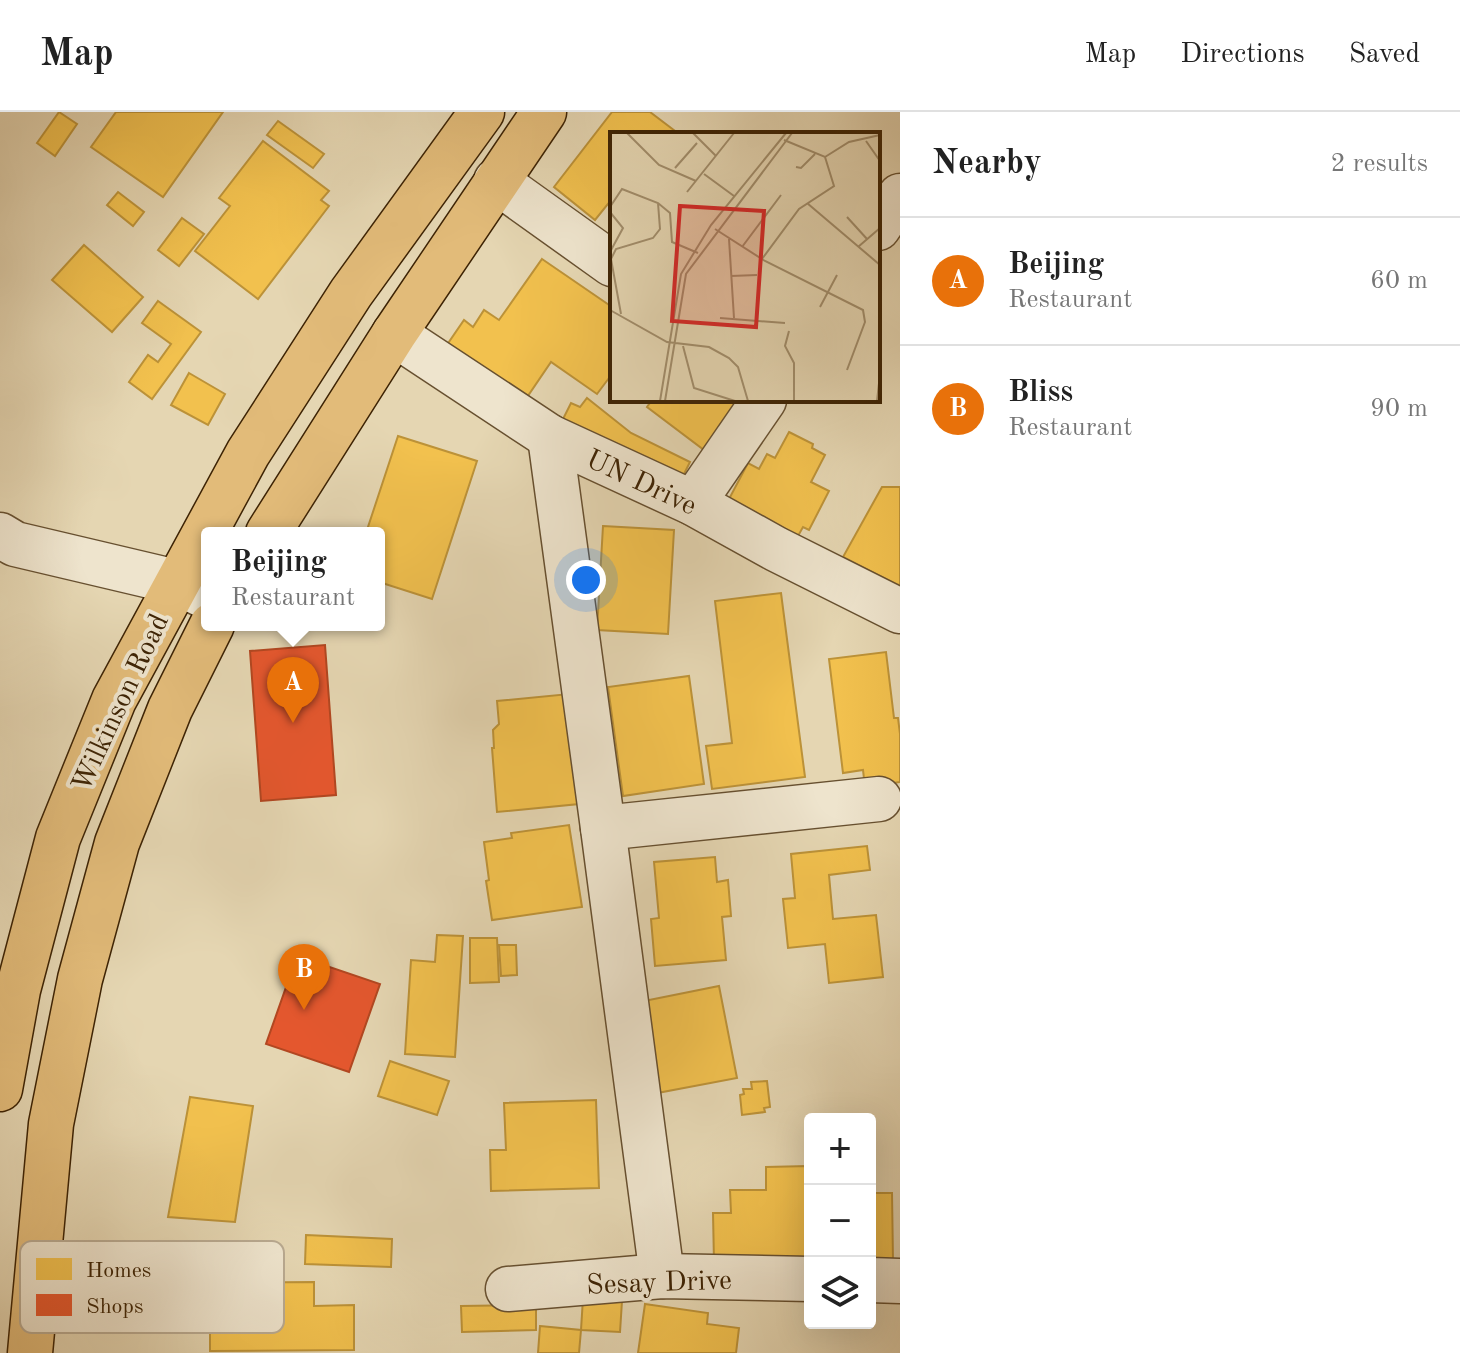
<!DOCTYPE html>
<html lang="en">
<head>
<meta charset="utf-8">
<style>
  body { margin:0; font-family:"Old Standard TT",serif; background:#f6f6f6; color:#222 }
  .controls { position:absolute; right:24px; bottom:24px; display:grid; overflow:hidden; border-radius:8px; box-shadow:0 8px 32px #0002 }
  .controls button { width:72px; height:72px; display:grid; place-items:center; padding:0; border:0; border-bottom:2px solid #e0e0e0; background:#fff; color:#222; font:40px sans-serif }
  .you { position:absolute; left:586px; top:468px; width:28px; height:28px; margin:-20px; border:6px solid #fff; border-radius:50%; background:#1a73e8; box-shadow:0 0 0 12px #1a73e833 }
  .badge { display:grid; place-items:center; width:52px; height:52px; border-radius:50%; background:#db2777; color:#fff; font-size:26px; font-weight:700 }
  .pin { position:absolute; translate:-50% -66px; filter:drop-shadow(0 2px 4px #0008) }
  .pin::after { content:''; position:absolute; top:42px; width:28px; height:24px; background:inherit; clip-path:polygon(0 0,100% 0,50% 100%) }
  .popup { position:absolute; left:201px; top:415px; width:184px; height:104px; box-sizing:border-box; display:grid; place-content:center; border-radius:8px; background:#fff; filter:drop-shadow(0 2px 6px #0005); font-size:26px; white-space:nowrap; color:#767676 }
  .popup b { font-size:30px; color:#222 }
  .popup::after { content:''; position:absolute; left:50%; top:100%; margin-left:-16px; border:16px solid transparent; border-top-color:#fff }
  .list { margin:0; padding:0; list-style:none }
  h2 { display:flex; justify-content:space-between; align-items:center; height:104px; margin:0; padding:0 32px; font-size:34px }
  h2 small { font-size:26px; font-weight:400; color:#767676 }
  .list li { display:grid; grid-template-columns:52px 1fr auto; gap:24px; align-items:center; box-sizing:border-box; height:128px; padding:0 32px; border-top:2px solid #e0e0e0 }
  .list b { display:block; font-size:30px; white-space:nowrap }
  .list p { margin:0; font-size:26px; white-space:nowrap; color:#767676 }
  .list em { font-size:26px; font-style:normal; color:#767676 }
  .icon { flex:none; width:44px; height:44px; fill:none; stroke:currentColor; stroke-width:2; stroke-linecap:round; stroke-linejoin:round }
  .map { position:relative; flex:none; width:900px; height:1241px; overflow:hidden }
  header { display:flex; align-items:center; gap:48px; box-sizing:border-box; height:112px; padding:0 40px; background:#fff; border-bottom:2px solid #e0e0e0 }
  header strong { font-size:38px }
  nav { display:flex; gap:44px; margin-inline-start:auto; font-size:28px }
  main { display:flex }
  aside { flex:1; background:#fff }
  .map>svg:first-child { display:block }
</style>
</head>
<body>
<header>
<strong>Map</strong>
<nav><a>Map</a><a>Directions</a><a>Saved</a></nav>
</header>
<main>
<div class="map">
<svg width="900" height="1241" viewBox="0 0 900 1241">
  <rect width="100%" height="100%" fill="#e5d6b2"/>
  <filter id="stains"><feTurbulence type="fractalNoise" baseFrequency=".0025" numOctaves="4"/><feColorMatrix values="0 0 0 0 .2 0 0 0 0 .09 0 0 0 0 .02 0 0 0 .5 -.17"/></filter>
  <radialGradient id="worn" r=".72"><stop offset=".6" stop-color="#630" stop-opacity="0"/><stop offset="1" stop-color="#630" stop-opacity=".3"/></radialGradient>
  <!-- homes -->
  <g fill="#f2c14e" stroke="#bc9238" stroke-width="2">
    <path d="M59,0l18,12 -22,32 -18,-13z"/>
    <path d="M116,0h107l-60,85 -72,-50z"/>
    <path d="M612,0h38l29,22h-67v65l-17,21 -41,-33z"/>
    <path d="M278,9l46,33 -11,14 -46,-33z"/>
    <path d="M263,29l66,50 -8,9 8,6 -71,93 -63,-48 35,-45 -11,-8z"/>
    <path d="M118,80l26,20 -11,14 -26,-21z"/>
    <path d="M182,106l22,16 -25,32 -21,-16z"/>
    <path d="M84,133l59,52 -31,35 -60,-52z"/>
    <path d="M542,147l70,48v67l-15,20 -46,-32 -32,47 -79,-54 24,-35 9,7 11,-17 15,10z"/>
    <path d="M158,189l43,31 -49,67 -23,-17 19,-27 10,7 13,-18 -29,-21z"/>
    <path d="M189,261l36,21 -17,31 -37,-20z"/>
    <path d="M587,286l44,35 59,29 -14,28 -119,-59 14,-28 9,4z"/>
    <path d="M652,288h96l-40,53 -61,-46z"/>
    <path d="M789,320l24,12 -1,4 13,7 -14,27 18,9 -20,39 -6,-3 -5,9 -69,-37 19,-36 11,6 8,-15 8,4z"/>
    <path d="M398,324l79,25 -45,138 -53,-17v-49h-13z"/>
    <path d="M882,375h18v96l-1,3 -56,-29z"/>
    <path d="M603,414l71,4 -6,104 -71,-4z"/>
    <path d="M781,481l24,184 -93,12 -6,-43 26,-3 -17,-142z"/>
    <path d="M886,540l8,66h4l2,16v48l-35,5 -2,-17 -20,3 -14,-114z"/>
    <path d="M689,564l15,108 -81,12 -15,-109z"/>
    <path d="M569,582l10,110 -82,8 -5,-64h2l-1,-18 6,-6 -2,-23z"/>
    <path d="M569,713l13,82 -90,13 -6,-39 3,-1 -5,-38 28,-4 -1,-5z"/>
    <path d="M867,734l3,24 -41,5 4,44 43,-4 7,62 -54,6 -4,-39 -37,4 -5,-49 12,-1 -4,-44z"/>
    <path d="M715,745l2,25 11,-2 3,36 -9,1 4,43 -71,6 -4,-47 8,-1 -5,-56z"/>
    <path d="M437,823l26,1 -8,121 -50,-3 6,-94 24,2z"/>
    <path d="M470,826h27l2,44 -29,1z"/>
    <path d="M499,833h17l1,30 -16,1z"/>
    <path d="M719,874l18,92 -85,16 -18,-91z"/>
    <path d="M390,949l59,20 -12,34 -59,-19z"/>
    <path d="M767,969l3,26 -6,1 1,4 -23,3 -2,-20 4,-1 -1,-5h9l-1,-7z"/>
    <path d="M190,985l63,9 -18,116 -67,-5z"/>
    <path d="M596,988l3,88 -108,3 -1,-41h16l-2,-47z"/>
    <path d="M808,1054l2,95 -96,1 -1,-49h18l-1,-23h36v-23z"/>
    <path d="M870,1081h22l1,68h-23z"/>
    <path d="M306,1123l86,4 -1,28 -86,-3z"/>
    <path d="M314,1170v24l40,-1v45l-144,1v-31l-69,1v-37l16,-1v11h35l1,-11z"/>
    <path d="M583,1186l39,3 -2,31 -39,-2z"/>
    <path d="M645,1192l63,9 -1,11 32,4 -3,25h-98z"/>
    <path d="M536,1193v25l-74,2 -1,-26z"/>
    <path d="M540,1214l41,4 -2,23h-41z"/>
  </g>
  <!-- shops -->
  <g fill="#e4572e" stroke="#b24721" stroke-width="2">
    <path d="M325,533l11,150 -75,6 -11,-150z"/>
    <path d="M297,844l83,28 -31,88 -83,-28z"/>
  </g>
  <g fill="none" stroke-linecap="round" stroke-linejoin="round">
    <defs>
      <g id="minor">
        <path d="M496,69l116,83"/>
        <path d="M878,116l22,-32"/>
        <path d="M394,222l156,103 143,66 83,46 124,62"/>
        <path d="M550,325l53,391 59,448"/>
        <path d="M693,391l71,-103"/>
        <path d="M0,423l15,9 161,38 31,15"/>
        <path d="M603,716l276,-29"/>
        <path d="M870,1168l30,1"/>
        <path d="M508,1177l154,-13 148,3"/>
      </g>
      <g id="major">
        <path d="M268,421l126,-199 150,-222"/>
        <path d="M0,977l18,-99 40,-152 56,-138 134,-247 103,-160 131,-181"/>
        <path d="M30,1241l21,-229 29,-145 37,-136 53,-134 42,-84"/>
      </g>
    </defs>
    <!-- minor casing -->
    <use href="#minor" stroke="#675030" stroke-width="47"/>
    <!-- major casing -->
    <use href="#major" stroke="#3d2304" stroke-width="47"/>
    <!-- minor -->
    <use href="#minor" stroke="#eee4cd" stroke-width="44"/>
    <!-- major -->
    <use href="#major" stroke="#e2bb79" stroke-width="44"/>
  </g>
  <g text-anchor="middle" stroke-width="8" stroke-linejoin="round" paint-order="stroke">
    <!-- street labels -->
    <g font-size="28" fill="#3d2304" stroke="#eee4cd">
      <text transform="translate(642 369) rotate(25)" y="10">UN Drive</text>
      <text transform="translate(119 590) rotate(-65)" y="10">Wilkinson Road</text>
      <text transform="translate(659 1169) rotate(-2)" y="10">Sesay Drive</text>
    </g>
  </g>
  <!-- overview -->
  <g transform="translate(610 20)">
    <rect width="270" height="270" fill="#e5d6b2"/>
    <path fill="none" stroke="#a28e6c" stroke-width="2" d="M17,1l32,32 37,16M83,1l23,23M174,8l41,17 24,-15 31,-7M256,9l14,20M186,35l5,1 14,-14M65,36l22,-25M94,42l30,22M77,60l47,-59M197,71l73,62M0,75l12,-18 36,14 12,10 2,29 26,11M0,80l13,16 -13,24M237,85l20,22M105,97l50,32 98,49 2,12 -18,48M119,107l5,79M132,115l39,-52M248,115l22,-19M152,127l37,-50 35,-23 -9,-29M121,144l26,-1M210,175l17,-32M0,178l57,32 42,5 20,11 9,9 10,34M11,182l-10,-55 5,-10 37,-11 7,-9 -2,-26M110,186l65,5M179,199l-4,15 9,17v38M73,214l11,42 41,13M50,269l21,-127 30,-49 75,-92M55,269l21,-127 106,-141M267,269l3,-27"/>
    <path fill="#d62828" fill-opacity="0.15" stroke="#d62828" stroke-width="4" d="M70,74l84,5 -8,116 -84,-6z"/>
    <rect width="270" height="270" fill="none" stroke="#3d2304" stroke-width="4"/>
  </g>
  <!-- legend -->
  <rect x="20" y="1129" width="264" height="92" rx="12" fill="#eee4cd" stroke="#b9aa91" stroke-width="2"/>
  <rect x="36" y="1146" width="36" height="22" fill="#f2c14e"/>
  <rect x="36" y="1182" width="36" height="22" fill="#e4572e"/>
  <g font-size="22" fill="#3d2304">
    <text x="86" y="1165">Homes</text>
    <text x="86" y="1201">Shops</text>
  </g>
  <rect width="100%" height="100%" filter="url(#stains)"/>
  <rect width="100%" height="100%" fill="url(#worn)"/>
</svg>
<div class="controls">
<button>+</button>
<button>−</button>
<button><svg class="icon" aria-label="layers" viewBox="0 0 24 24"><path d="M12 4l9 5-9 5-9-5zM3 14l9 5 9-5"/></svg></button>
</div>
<div class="you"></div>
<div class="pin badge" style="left:293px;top:611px;background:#e8710a">A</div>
<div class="popup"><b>Beijing</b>Restaurant</div>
<div class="pin badge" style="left:304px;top:898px;background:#e8710a">B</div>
</div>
<aside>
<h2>Nearby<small>2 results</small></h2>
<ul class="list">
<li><span class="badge" style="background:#e8710a">A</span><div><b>Beijing</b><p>Restaurant</p></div><em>60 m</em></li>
<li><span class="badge" style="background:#e8710a">B</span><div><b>Bliss</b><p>Restaurant</p></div><em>90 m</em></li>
</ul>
</aside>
</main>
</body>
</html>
